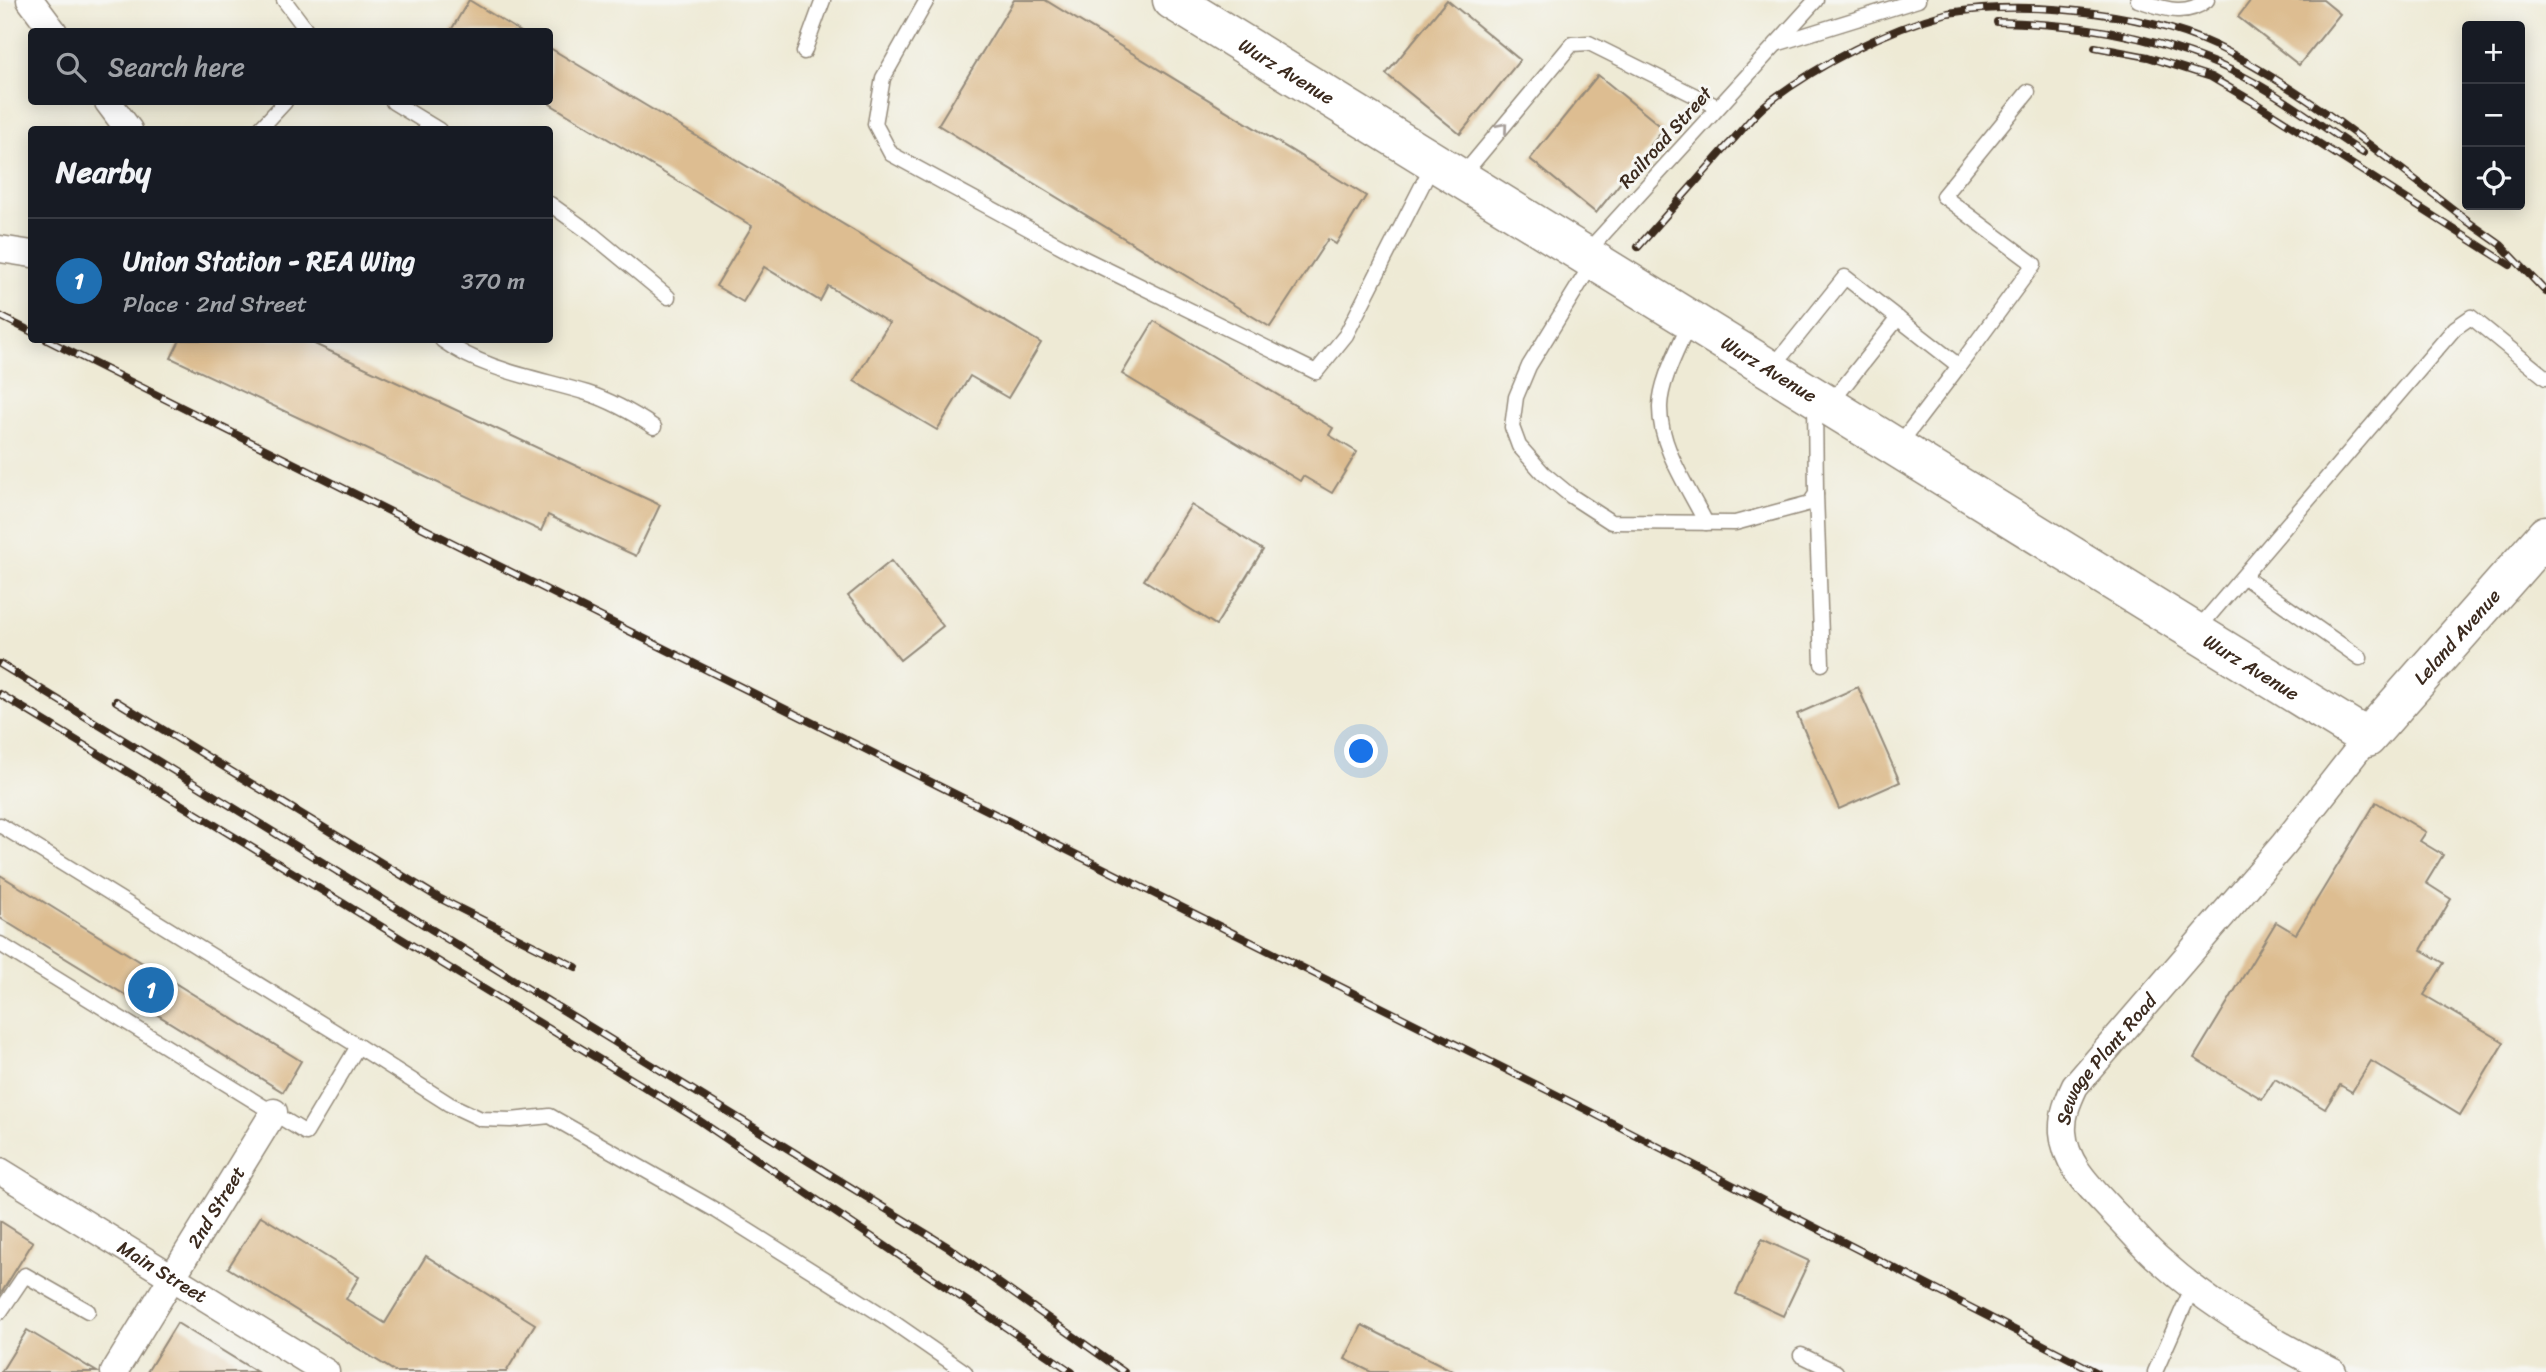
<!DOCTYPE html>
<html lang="en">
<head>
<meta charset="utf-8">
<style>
  body { margin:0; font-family:Sriracha,sans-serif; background:#242831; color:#f1f3f6 }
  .controls { position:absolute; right:21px; top:21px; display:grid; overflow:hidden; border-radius:7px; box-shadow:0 4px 18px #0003 }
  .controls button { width:63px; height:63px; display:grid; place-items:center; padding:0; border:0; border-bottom:2px solid #363941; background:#171b24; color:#f1f3f6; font:35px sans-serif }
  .you { position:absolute; left:1362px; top:752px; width:24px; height:24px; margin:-18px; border:5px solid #fff; border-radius:50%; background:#1a73e8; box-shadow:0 0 0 10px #1a73e833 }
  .badge { display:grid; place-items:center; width:46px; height:46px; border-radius:50%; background:#1f6fb2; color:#fff; font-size:23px; font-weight:700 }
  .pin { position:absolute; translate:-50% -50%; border:4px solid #fff; box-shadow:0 2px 7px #0006 }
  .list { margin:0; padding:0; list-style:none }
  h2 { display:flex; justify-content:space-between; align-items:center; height:91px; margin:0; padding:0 28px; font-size:30px }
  h2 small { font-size:23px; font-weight:400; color:#9ea1a6 }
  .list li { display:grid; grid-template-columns:46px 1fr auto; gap:21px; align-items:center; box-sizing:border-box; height:126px; padding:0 28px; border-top:2px solid #363941 }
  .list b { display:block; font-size:26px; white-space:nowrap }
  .list p { margin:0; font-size:23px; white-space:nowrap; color:#9ea1a6 }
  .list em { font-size:23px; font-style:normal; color:#9ea1a6 }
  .icon { flex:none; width:38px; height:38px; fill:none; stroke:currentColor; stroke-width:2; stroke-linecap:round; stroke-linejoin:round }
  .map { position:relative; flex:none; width:2546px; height:1372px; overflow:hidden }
  .search { position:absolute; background:#171b24; box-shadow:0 4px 18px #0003; left:28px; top:28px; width:525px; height:77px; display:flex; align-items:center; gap:18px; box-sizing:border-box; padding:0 24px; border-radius:7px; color:#9ea1a6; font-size:26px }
  .panel { position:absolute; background:#171b24; box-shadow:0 4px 18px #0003; left:28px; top:126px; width:525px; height:217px; border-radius:7px }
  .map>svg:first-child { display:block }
</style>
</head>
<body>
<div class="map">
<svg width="2546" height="1372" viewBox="0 0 2546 1372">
  <rect width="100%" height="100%" fill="#f6f6f2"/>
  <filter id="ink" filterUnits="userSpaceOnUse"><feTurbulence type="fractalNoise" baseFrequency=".0143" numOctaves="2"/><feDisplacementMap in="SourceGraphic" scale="14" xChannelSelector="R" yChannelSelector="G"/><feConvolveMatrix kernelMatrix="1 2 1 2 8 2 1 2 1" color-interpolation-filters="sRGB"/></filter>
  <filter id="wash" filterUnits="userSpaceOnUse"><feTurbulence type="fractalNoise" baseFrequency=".00686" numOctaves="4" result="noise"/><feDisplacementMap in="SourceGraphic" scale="28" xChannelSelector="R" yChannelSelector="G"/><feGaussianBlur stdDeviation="1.57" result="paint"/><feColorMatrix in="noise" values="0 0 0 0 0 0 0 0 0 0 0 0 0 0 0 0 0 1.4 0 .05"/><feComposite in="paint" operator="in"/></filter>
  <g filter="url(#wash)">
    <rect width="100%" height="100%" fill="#eeead5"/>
    <g id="blocks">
      <!-- building -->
      <g fill="#ddbd91">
        <path d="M469,0l52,32h-71z"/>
        <path d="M1014,0h31l321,196 -30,48 -8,-5 -58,88 -332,-202z"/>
        <path d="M1447,0l73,60 -60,74 -74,-60z"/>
        <path d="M2251,0h72l17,14 -41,51 -61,-48z"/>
        <path d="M550,48l491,295 -33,55 -38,-22 -33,54 -83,-49 35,-58 -61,-37 -8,15 -56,-34 -21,35 -27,-16 36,-60 -202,-122z"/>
        <path d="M1598,75l66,54 -68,84 -66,-54z"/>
        <path d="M1154,321l179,107 -4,7 28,17 -25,41 -29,-17 -3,5 -178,-107z"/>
        <path d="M180,340h126l354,165 -24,51 -88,-41 -7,16 -370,-173z"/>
        <path d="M1191,505l72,45 -47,75 -72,-45z"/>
        <path d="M891,561l52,65 -43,34 -52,-64z"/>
        <path d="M1858,687l42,95 -61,27 -42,-95z"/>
        <path d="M2376,802l50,30 -6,9 23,14 -17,28 25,16 -30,51 23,13 -20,32 80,47 -44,73 -89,-54 -19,31 -12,-7 -15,24 -50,-30 -13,20 -68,-41 82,-136 20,12z"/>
        <path d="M0,875l301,186 -18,31 -283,-174z"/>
        <path d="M261,1216l98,61 -13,22 39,24 41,-67 109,68 -29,48h-110l-168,-104z"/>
        <path d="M0,1221l33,21 -33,53z"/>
        <path d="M1762,1239l47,22 -26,55 -47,-22z"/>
        <path d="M177,1323l80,49h-110z"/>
        <path d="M1362,1325l93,47h-84l-26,-13z"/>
        <path d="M27,1330l70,42h-96z"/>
      </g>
    </g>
  </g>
  <g filter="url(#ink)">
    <use href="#blocks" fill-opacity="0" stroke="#948a7a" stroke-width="2"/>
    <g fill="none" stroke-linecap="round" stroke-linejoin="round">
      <defs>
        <g id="lane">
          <path d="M284,0l24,32"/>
          <path d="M927,0l-44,78 -8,46 16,30 190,103 235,115 30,-37 87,-171"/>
          <path d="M2138,0c25,8 46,18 69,0"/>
          <path d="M1776,44l142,-44"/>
          <path d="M804,52l19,-52"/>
          <path d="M393,102l46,28"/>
          <path d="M259,130l26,-28"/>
          <path d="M1462,176l110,-132 17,-1 129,64"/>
          <path d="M550,204l43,31 75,62"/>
          <path d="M1585,254l231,-254"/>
          <path d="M1593,262l-64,104 -13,31 -4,30 7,19 24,27 28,23 40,26 124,1 75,-20 6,-9 -1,-92"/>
          <path d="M1689,323c-10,25 -28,56 -29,83 -1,41 28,81 46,117"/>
          <path d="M442,340c43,31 96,38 145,53 25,8 46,20 67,34"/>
          <path d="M1959,366l75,-102 -91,-68 85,-104"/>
          <path d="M1772,368l73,-91 114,89 -61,80"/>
          <path d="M1830,404l68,-86"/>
          <path d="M1816,494l6,170"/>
          <path d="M2244,577l116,81"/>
          <path d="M2197,630l258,-302 16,-11 75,61"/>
          <path d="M0,825l358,221 -52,87 -306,-189"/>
          <path d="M358,1046l91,58 32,15 30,1 39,-4 167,95 170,107 78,54"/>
          <path d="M0,1312l25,-37 63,36"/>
          <path d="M1801,1355l35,17"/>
          <path d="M2155,1372l38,-86"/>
        </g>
        <g id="street">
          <path d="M30,0l24,32"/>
          <path d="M108,102l21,28"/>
          <path d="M0,249l32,5"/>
          <path id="s1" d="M0,1171l326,201"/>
          <path id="s2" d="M114,1372l160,-260"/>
          <path id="s3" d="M2333,1372c-61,-30 -121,-65 -171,-110 -18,-15 -33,-34 -49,-50 -21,-23 -48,-47 -50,-80 -1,-18 5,-31 12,-46l209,-242 83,-106"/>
        </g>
        <g id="secondary">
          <path id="s4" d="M1172,0l1195,738 179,-203"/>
        </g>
      </defs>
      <!-- lane casing -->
      <use href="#lane" stroke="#948a7a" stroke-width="17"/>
      <!-- street casing -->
      <use href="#street" stroke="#948a7a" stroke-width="29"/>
      <!-- secondary casing -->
      <use href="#secondary" stroke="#948a7a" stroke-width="41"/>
      <!-- lane -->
      <use href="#lane" stroke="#fff" stroke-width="14"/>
      <!-- street -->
      <use href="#street" stroke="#fff" stroke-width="26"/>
      <!-- secondary -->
      <use href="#secondary" stroke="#fff" stroke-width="38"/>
      <defs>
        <g id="rail">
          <path d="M1997,22c79,2 146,11 220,42 51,21 99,59 146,89"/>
          <path d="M2095,47l53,10 63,20 46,27 253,161"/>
          <path d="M2460,216l41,29 45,47"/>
          <path d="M1638,247c30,-34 61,-69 91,-103 13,-13 25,-31 40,-42 52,-39 116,-72 179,-89 83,-13 207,-1 282,40 85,45 161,109 237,167"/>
          <path d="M0,316l32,16"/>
          <path d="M47,340l1540,770 509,262"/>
          <path d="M0,664l948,583 176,125"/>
          <path d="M0,694l697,425 375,253"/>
          <path d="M116,701l323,197 137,69"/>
        </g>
      </defs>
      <!-- rail casing -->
      <use href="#rail" stroke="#3b2a1e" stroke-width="8"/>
      <!-- rail -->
      <use href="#rail" stroke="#f6f6f2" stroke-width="5" stroke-dasharray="16" stroke-linecap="butt"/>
    </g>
    <!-- one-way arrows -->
    <defs><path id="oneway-chevron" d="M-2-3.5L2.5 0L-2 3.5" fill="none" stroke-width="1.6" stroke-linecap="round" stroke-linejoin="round" transform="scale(1.75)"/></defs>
    <use stroke="#a79f9a" href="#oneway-chevron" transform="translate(1503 127) rotate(-50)"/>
  </g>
  <g text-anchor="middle" stroke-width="6" stroke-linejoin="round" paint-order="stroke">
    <!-- street labels -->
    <g font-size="19" fill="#3b2a1e" stroke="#f6f6f2">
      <text dy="7" stroke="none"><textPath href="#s4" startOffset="135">Wurz Avenue</textPath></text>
      <text transform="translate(1665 137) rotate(-48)" y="7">Railroad Street</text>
      <text dy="7" stroke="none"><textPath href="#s4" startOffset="702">Wurz Avenue</textPath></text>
      <text dy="7" stroke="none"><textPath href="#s4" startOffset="1540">Leland Avenue</textPath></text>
      <text dy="7" stroke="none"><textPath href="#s4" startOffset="1269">Wurz Avenue</textPath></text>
      <text dy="7" stroke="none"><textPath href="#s3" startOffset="457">Sewage Plant Road</textPath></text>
      <text dy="7" stroke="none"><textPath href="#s2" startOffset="194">2nd Street</textPath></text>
      <text dy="7" stroke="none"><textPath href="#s1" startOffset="191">Main Street</textPath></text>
    </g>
  </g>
</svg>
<div class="controls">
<button>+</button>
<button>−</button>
<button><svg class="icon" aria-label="locate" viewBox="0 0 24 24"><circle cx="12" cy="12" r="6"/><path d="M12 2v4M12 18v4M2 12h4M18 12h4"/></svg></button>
</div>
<div class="you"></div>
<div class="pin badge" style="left:151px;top:990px">1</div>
<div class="search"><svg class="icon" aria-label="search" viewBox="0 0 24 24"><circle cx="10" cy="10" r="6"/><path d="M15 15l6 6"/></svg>Search here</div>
<section class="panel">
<h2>Nearby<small></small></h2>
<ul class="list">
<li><span class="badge">1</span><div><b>Union Station - REA Wing</b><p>Place · 2nd Street</p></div><em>370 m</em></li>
</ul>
</section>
</div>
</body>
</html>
